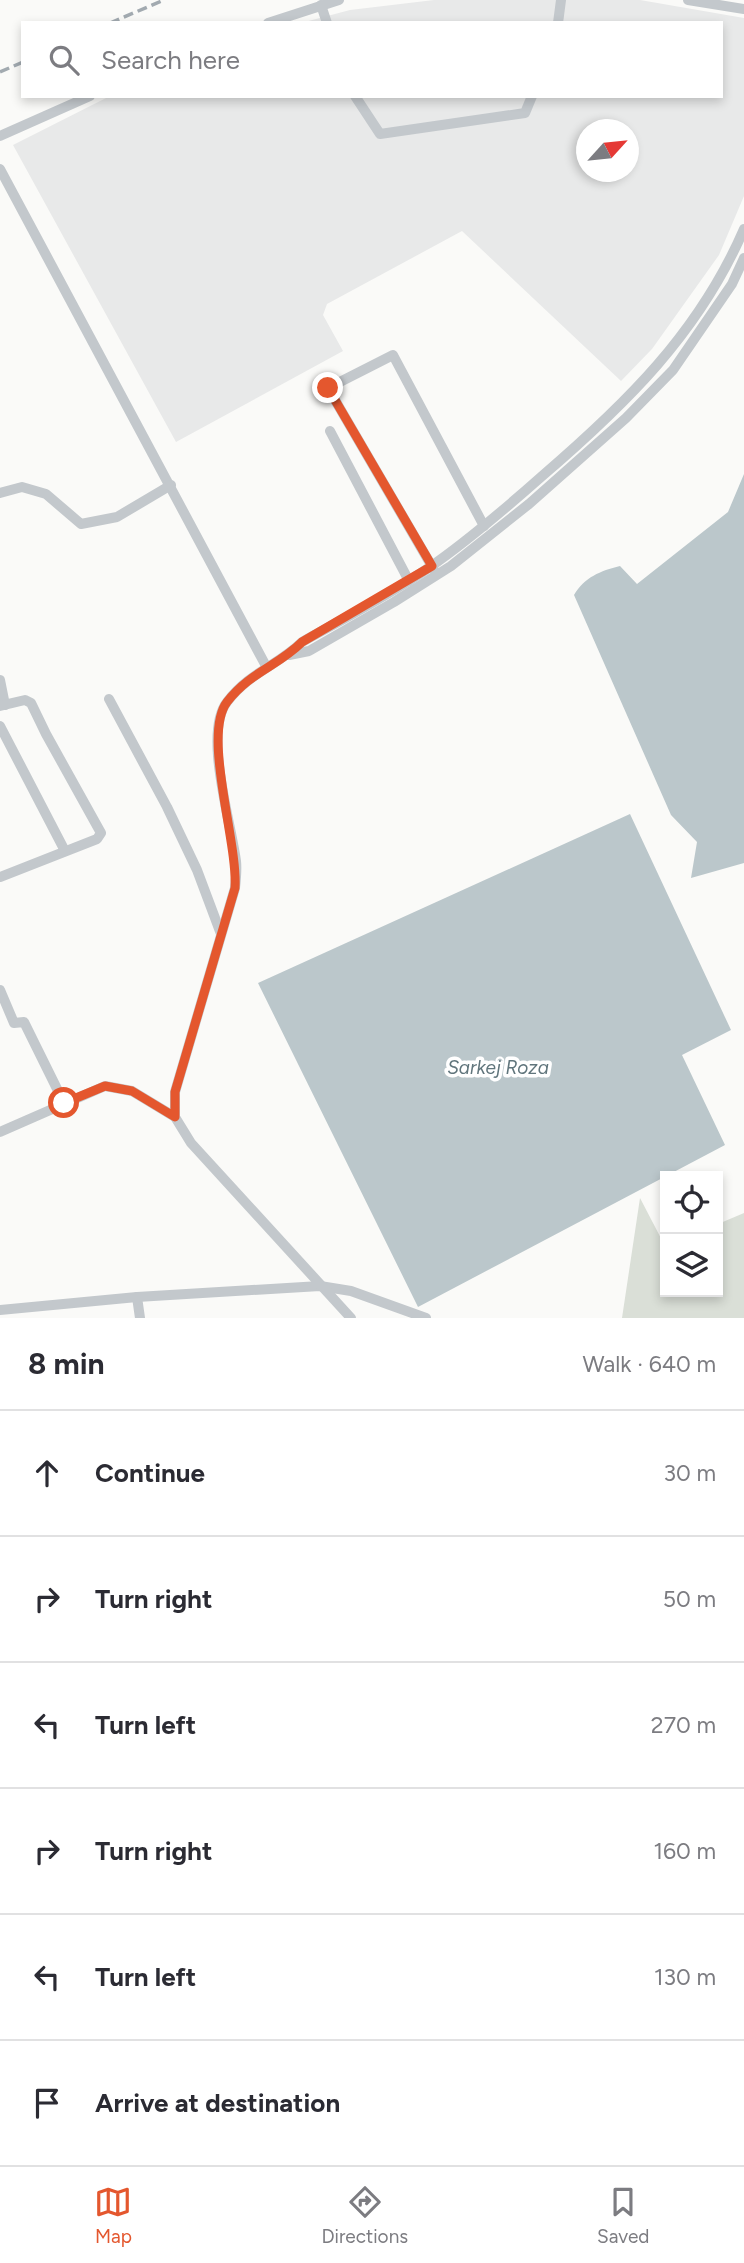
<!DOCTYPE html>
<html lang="en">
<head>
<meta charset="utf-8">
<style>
  body { margin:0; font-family:Figtree,sans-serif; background:#f7f7f7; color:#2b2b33 }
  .controls { position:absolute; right:21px; bottom:21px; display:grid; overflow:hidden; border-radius:0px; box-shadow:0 4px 10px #0003 }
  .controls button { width:63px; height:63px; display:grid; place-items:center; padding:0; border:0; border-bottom:2px solid #e1e1e2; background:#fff; color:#2b2b33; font:35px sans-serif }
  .compass { position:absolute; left:576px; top:119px; width:63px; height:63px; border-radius:50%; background:#fff; box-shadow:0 4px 10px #0003; rotate:63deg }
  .stop { position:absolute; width:21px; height:21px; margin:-16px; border:5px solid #e4572e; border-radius:50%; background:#fff }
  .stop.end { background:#e4572e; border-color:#fff; box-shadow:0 2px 7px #0008 }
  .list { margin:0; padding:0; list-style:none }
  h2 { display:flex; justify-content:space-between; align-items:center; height:91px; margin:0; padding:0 28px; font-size:30px }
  h2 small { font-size:23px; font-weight:400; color:#7c7c81 }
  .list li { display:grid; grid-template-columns:46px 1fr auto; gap:21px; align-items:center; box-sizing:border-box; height:126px; padding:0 28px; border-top:2px solid #e1e1e2 }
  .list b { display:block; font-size:26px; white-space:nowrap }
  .list em { font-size:23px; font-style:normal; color:#7c7c81 }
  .icon { flex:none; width:38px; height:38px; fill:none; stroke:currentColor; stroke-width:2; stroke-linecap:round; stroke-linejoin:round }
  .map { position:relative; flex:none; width:744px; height:1318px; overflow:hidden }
  .search { position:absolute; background:#fff; box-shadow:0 4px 10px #0003; left:21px; right:21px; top:21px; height:77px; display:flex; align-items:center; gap:18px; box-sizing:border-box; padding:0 24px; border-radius:0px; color:#7c7c81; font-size:26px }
  .sheet { height:847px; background:#fff }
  nav { display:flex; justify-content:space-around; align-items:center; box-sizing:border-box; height:98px; border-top:2px solid #e1e1e2; background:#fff; font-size:19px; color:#7c7c81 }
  nav a { display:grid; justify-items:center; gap:4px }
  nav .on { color:#e4572e }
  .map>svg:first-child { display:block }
</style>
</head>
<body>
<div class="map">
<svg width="744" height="1318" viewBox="0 0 744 1318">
  <rect width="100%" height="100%" fill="#fafaf8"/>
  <!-- built -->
  <path fill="#e8e9e9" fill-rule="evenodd" d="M434,0h206l104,18v178l-25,59 -67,94 -31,32 -159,-150 -135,73 -4,11 20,36 -167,91 -163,-297 97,-49h611v-73h-420l49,-13zM586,130h42v42h-42z"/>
  <!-- green -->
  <path fill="#dadfd7" d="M640,1198l25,48v46h53v-68l26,-11v105h-122z"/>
  <!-- water -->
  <g fill="#bbc7cb">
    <path d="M744,474v389l-53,15 6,-36 -26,-27 -97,-220c11,-18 26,-24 46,-29l17,18 91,-72z"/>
    <path d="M630,814l101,216 -49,25 43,90 -307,162 -160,-324z"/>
  </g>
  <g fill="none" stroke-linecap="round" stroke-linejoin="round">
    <!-- minor -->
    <g stroke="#c3c8cc" stroke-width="10">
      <path d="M688,0l56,9"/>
      <path d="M321,5l6,18"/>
      <path d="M268,23l71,-23"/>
      <path d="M558,23l3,-23"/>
      <path d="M355,96l25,38 145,-21 7,-17"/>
      <path d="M0,136l90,-40"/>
      <path d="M0,169l266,497"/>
      <path d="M330,431l79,150"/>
      <path d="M0,493l22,-6 24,7 35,30 36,-7 54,-32"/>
      <path d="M434,570l-106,-182 65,-33 91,171"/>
      <path d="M289,655l20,-4 85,-49 57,-36 78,-62 97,-86 47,-48 59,-86 12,-26"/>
      <path d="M0,680l5,25"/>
      <path d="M109,699l58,108 30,63 24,64"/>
      <path d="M0,706l25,-6 6,3 15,31 55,99 -4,6 -97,38"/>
      <path d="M0,726l65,125"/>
      <path d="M0,990l14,33 10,-1 40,81"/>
      <path d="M0,1132l105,-46 27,5 43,26"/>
      <path d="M137,1297l3,21"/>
      <path d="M0,1310l137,-13 183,-11 31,5 75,27"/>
      <path d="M351,1318l-160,-175 -16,-26v-25l60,-204c1,-9 2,-18 1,-27 -5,-39 -33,-128 -9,-159 23,-30 50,-36 75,-60 43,-24 87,-47 128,-75 39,-27 76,-59 111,-90 85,-73 158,-144 203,-248"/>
    </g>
    <!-- rail -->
    <g stroke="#a2aab0" stroke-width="3.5" stroke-dasharray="10 5" stroke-linecap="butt">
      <path d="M110,23l54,-23"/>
      <path d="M0,72l23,-10"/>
    </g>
  </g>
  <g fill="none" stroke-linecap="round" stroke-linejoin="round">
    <!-- route -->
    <path stroke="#e4572e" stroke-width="9" d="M64,1103l41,-17 27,5 43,26v-25l60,-204c3,-46 -33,-153 -8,-186 23,-30 51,-36 75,-60l130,-76 -104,-178"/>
  </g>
  <g text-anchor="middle" stroke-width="7" stroke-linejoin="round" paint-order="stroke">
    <!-- water labels -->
    <g font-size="19" font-style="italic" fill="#60757c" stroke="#fff">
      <text x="498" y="1074">Sarkej Roza</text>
    </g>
  </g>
</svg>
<div class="controls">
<button><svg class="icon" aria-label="locate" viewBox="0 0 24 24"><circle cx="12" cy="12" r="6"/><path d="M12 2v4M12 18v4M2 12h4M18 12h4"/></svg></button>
<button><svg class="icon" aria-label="layers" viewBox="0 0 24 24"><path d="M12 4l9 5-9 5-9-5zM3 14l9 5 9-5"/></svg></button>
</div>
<svg class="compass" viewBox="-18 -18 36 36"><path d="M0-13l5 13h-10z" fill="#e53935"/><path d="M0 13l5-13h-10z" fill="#7c7c81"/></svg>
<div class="stop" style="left:64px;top:1103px"></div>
<div class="stop end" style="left:328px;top:388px"></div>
<div class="search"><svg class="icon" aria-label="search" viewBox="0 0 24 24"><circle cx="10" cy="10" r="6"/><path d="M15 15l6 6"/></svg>Search here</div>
</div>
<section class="sheet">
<h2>8 min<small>Walk · 640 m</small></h2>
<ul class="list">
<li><svg class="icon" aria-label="ahead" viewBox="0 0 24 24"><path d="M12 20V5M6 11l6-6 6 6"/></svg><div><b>Continue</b></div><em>30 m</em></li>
<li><svg class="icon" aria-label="right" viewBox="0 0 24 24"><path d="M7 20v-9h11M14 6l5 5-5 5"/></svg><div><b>Turn right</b></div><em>50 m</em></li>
<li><svg class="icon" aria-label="left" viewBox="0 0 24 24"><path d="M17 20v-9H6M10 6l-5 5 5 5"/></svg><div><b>Turn left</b></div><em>270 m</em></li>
<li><svg class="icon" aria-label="right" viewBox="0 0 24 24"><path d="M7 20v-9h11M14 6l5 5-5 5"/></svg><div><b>Turn right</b></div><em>160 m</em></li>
<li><svg class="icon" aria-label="left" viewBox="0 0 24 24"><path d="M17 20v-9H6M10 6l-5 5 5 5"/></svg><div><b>Turn left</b></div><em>130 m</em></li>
<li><svg class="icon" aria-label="arrive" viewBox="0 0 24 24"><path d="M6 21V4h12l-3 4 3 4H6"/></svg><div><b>Arrive at destination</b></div></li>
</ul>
</section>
<nav>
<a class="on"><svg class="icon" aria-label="map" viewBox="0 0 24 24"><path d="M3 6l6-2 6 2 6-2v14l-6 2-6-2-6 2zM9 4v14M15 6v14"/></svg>Map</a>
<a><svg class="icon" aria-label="directions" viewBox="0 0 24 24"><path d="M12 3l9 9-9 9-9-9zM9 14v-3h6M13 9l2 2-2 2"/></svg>Directions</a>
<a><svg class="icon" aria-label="saved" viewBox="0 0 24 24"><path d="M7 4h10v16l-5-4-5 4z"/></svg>Saved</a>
</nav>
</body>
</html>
